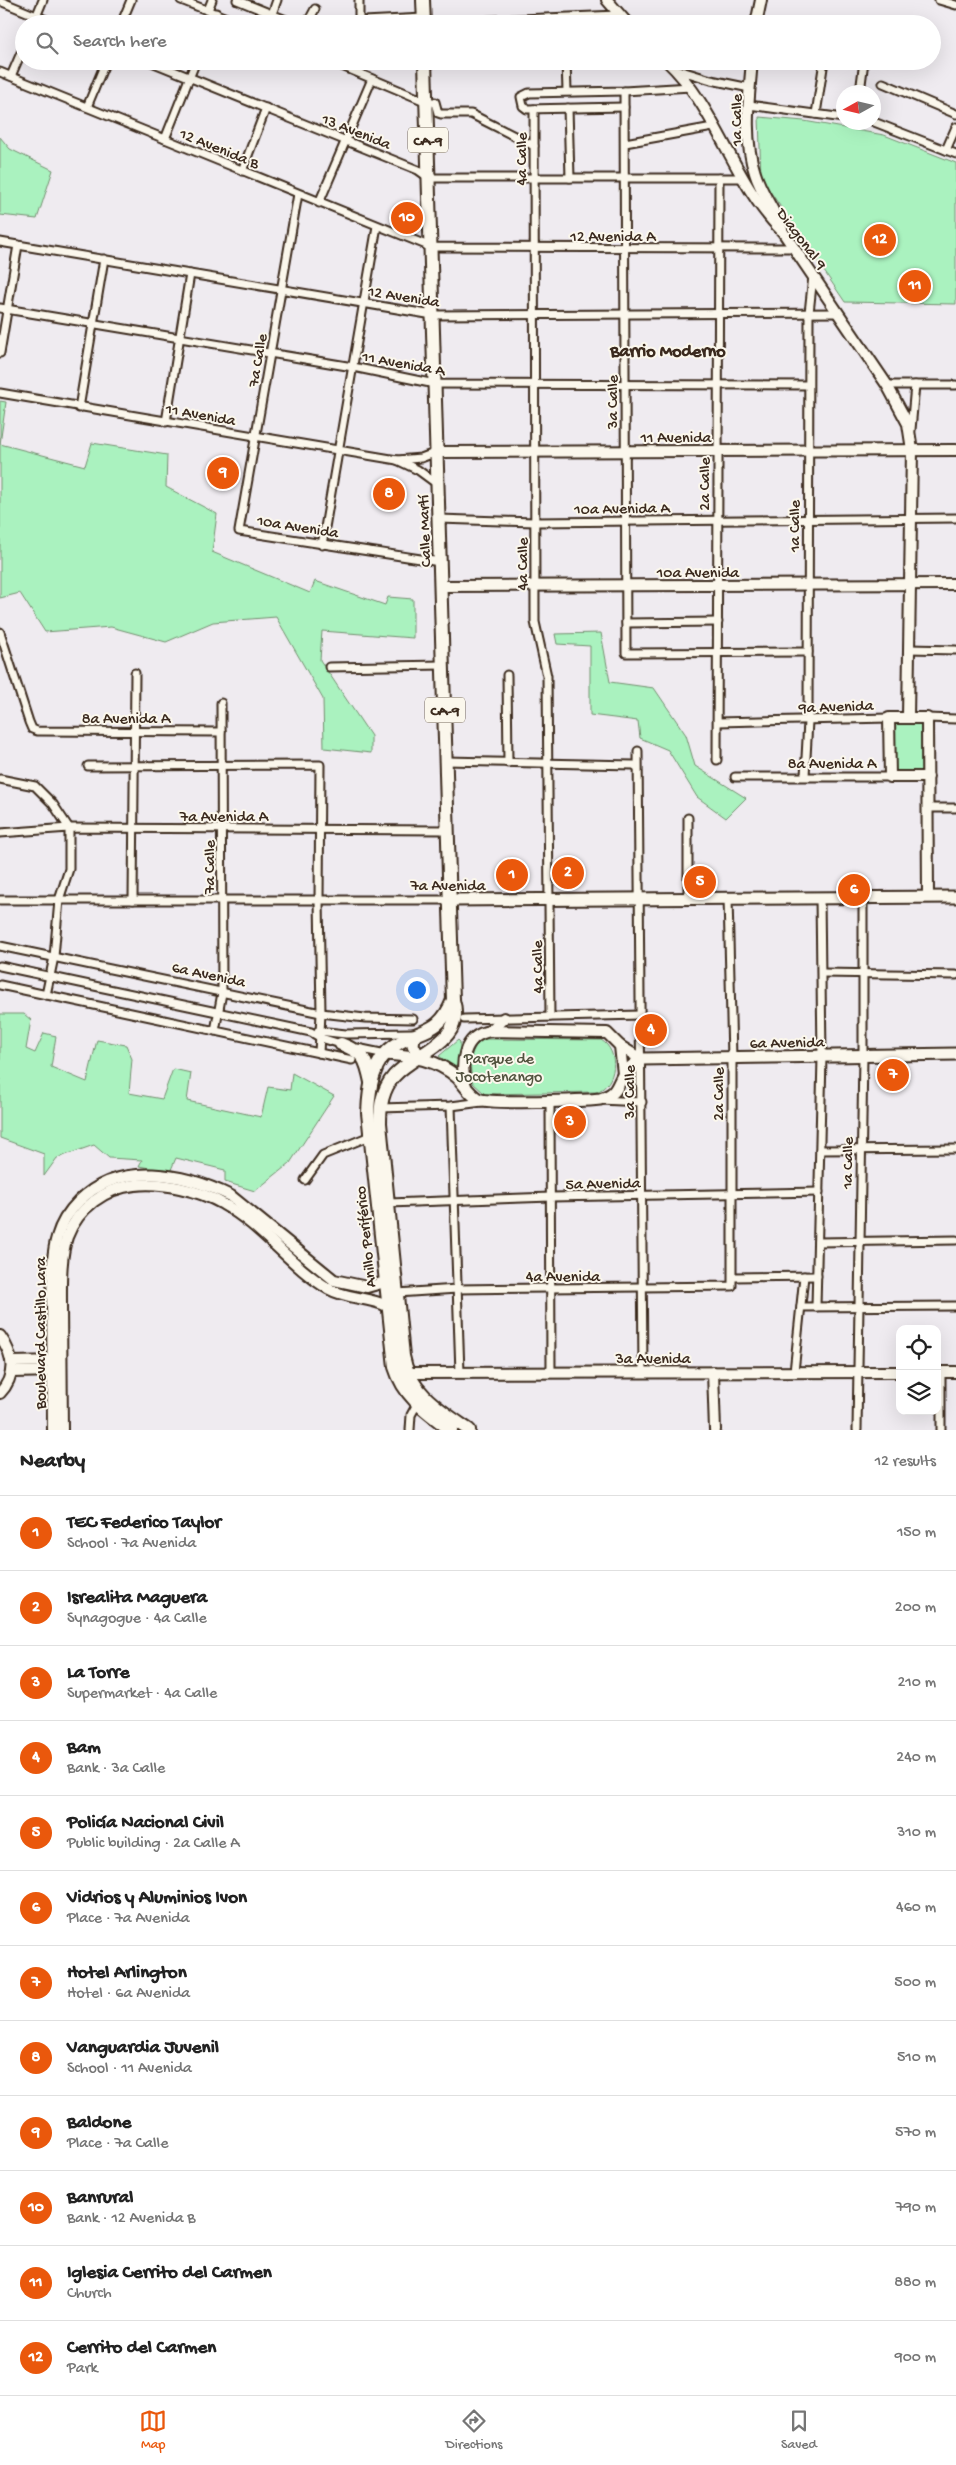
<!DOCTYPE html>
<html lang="en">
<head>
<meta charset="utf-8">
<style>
  body { margin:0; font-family:"Gochi Hand",sans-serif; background:#f6f6f6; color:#222 }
  .controls { position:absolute; right:15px; bottom:15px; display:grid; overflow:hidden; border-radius:10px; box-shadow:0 5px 20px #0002 }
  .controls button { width:45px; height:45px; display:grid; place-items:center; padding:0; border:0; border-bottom:1px solid #e0e0e0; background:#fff; color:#222; font:25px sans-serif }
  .compass { position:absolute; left:836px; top:85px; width:45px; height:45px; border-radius:50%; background:#fff; box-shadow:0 5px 20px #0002; rotate:262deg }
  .you { position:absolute; left:416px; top:989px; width:18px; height:18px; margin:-12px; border:4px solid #fff; border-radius:50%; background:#1a73e8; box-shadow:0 0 0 8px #1a73e833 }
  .badge { display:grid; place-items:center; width:32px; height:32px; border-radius:50%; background:#ea580c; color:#fff; font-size:16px; font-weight:700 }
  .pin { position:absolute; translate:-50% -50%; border:2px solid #fff; box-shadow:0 1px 5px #0006 }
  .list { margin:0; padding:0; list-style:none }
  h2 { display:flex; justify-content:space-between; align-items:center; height:65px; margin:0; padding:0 20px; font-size:21px }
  h2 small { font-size:16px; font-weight:400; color:#767676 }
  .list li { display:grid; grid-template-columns:32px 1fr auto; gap:15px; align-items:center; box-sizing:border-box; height:75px; padding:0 20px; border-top:1px solid #e0e0e0 }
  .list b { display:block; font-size:19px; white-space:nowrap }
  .list p { margin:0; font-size:16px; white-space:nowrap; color:#767676 }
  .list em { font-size:16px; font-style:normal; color:#767676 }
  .icon { flex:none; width:28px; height:28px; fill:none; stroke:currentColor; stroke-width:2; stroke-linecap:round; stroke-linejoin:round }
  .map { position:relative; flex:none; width:956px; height:1430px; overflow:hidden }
  .search { position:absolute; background:#fff; box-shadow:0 5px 20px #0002; left:15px; right:15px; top:15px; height:55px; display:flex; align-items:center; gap:12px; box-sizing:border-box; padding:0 18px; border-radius:28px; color:#767676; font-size:19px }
  .sheet { height:965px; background:#fff }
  nav { display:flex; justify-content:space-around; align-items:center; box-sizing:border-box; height:70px; border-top:1px solid #e0e0e0; background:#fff; font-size:14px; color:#767676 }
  nav a { display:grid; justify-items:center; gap:2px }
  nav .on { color:#ea580c }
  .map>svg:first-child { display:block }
</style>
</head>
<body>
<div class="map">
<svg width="956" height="1430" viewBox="0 0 956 1430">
  <rect width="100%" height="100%" fill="#efebf0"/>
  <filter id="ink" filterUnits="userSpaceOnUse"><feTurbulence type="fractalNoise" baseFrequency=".02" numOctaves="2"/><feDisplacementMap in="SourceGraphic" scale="10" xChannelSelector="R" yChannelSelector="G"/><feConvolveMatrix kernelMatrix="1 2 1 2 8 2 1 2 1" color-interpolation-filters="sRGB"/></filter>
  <g filter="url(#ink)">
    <!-- green -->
    <g fill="#aaf2bf" stroke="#728e6e">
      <path d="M759,117l45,4 80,14 72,28v141l-111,-2 -84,-124z"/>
      <path d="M0,137l10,12 43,21 -16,49 -37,-4z"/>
      <path d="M0,401l6,1 -6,42 85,22 7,-23 75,12 -1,32 51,27 -5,38 98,41 5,-12 70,24 3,-8 25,2v39l-91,-7 -2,29 51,76v17l-47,-5 -1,-49 -47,-82 -63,5 -47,20 -55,-15 -66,5 -25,-39 -20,5z"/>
      <path d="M601,633l9,49 44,6 32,47 9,31 51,32 -20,20 -29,-21 -29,-47 -28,-12 -2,-17 -48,-6v-69l-33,-2 -2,-10z"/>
      <rect x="893" y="723" width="28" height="48"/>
      <path d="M0,1014h24l7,6 -5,29 9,4 9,-20 12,3 -5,31 36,15 10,-42 29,5 6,14 -3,34 33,6 11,-30 18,4 -4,28 74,16 7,-30 22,3 2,-17 42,23 -44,67 -35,28 -30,-9v-12l-49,-12 -6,14 -31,-6 3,-6 -33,-2 -15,-13 -37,13 -13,18v-22l-44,-16z"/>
      <path d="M486,1039l115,1c19,11 16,45 -5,52l-111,2 -12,-11c-4,-14 -5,-39 13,-44z"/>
      <path d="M458,1040l2,2 -1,23 -5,2 -15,-11z"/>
    </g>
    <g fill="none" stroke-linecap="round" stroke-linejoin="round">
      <defs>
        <g id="street">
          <path d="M181,0l61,24"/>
          <path d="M237,0l59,24"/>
          <path d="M359,0v21"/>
          <path d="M939,0l17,5"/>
          <path d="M0,1l56,23"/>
          <path d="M208,10l4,-10"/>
          <path d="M272,14l5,-14"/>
          <path d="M324,23l100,-5"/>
          <path d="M424,23l194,-8"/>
          <path d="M33,24l10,-24"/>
          <path d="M121,24l10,-24"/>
          <path d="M212,24l4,-11"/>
          <path d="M307,24l8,-15"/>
          <path d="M149,61l269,109 11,8h314"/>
          <path d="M330,61l97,41h8l3,11 3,1h30l63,32"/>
          <path d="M566,61l1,30"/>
          <path d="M675,69l36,11 39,8"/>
          <path d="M0,72l431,175 363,1"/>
          <path d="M11,76l13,-30"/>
          <path d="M883,83l73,31"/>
          <path d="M624,91l2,562 182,-1"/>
          <path d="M860,92l4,-31"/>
          <path d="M749,105l95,13"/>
          <path d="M87,107l19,-46"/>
          <path d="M624,107l-97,2 -4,-3 -2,-9 8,-4 95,-2 67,-4"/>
          <path d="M568,108l2,70"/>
          <path d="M534,109l1,513 12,54 3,341"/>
          <path d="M816,114l8,-53"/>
          <path d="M874,122l82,32"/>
          <path d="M165,139l31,-78"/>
          <path d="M625,143l88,-16"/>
          <path d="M946,150l10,-23"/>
          <path d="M242,171l24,-63"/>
          <path d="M298,194l-59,337 201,31"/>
          <path d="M319,203l53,-124"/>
          <path d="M0,242l433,73 406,-2"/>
          <path d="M0,308l353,59 82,17 373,1"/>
          <path d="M0,353l18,-108"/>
          <path d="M887,385h69"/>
          <path d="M0,393l397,67 24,-2 16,-6"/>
          <path d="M79,408l25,-149"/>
          <path d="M166,422l24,-148"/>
          <path d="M911,430l4,-45"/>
          <path d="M397,460l21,10 19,14"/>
          <path d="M439,519l96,3 421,-4"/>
          <path d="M322,545l55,-319"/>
          <path d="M626,623l92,-1"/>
          <path d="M0,632l29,90 3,7 5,2 184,1"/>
          <path d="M909,649l47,1"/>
          <path d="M329,667l114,-2"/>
          <path d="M507,675l1,88"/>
          <path d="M927,718l29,1"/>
          <path d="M718,722l171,-4"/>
          <path d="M638,751l5,621"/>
          <path d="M717,760l2,-582"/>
          <path d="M446,761l188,4 3,2"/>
          <path d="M88,766l232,-1 -1,135 2,113 -2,40"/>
          <path d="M805,776l3,-55 1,-408 4,-37"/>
          <path d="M735,777h155"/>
          <path d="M0,779l35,7 18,18 16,24v41l-10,31 -5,57 -8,38"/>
          <path d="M928,808h28"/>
          <path d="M688,818v80"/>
          <path d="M0,833l69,-5 379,2"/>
          <path d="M0,900h450"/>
          <path d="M133,900l2,-227"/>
          <path d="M0,946l321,67 44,5 48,1"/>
          <path d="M0,966l311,66 10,6 23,7"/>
          <path d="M822,973l134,2"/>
          <path d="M0,985l352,75"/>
          <path d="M464,1019l177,-4"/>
          <path d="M215,1031l7,-38 -1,-290"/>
          <path d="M318,1031l28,3 66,-1"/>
          <path d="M357,1048l29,6"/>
          <path d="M550,1100l1,273"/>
          <path d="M600,1100l42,2"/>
          <path d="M451,1106l9,267"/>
          <path d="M380,1108l71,-2 31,-4"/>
          <path d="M820,1150l136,-1"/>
          <path d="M305,1180l18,-25 47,-19"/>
          <path d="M389,1203l162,-6 268,-5"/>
          <path d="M818,1242l138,-2"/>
          <path d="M734,1277l83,-1"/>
          <path d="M397,1293l60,-4 275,-3v-228l-4,-160"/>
          <path d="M801,1307l155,-1"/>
          <path d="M816,1307l6,-250 -2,-160"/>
          <path d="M794,1372l10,-96"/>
          <path d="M941,1372v58"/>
          <path d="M410,1430l1,-15 6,-11"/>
          <path d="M857,1430l6,-374v-159"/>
        </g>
        <g id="secondary">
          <path d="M607,0l21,24"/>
          <path d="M756,24l5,-24"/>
          <path d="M667,61c51,48 66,122 116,171l104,153 21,39 4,26 -4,268"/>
          <path d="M752,61c-3,36 -9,77 3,112 6,20 19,36 27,56"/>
          <path d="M437,452l519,-2"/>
          <path d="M441,586l515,-2"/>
          <path d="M928,777h-38l-1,-59h38l1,179"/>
          <path d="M490,1031l14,-13"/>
          <path d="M620,1046l21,13"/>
          <path d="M466,1087c-6,-23 -4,-51 24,-56l117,2 13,13 3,28"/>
          <path d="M0,1336c13,18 17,39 0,57"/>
          <path d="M12,1362l46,-1"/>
          <path d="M12,1372l46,-1"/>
          <path d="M713,1372l2,58"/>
          <path d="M937,1372h19"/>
          <path d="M406,1373l494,-1"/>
          <path d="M53,1430c0,-43 -1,-86 -1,-129 1,-21 -1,-44 5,-64 4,-14 12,-26 22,-36 41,-41 105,-28 152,-5l103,84 33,7 18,-5"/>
          <path d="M62,1430c0,-42 -1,-83 -1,-125 0,-22 -1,-47 6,-68 11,-29 38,-49 68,-52 27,-3 64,5 88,19 40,22 67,62 106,85 18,10 40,8 58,17"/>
        </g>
        <g id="primary">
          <path d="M450,900l506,-3"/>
          <path d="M414,1037l-1,8 6,12"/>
          <path d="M386,1054c26,2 50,5 71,23 7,7 12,17 21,22 11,5 105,2 122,0 17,-5 16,-11 23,-24 4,-6 13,-12 18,-16l315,-5"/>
        </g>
        <g id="highway">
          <path d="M423,0l1,24"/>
          <path d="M425,61l25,848 3,91c13,43 -37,51 -59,76 -12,14 -14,30 -14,47l23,233c6,36 38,55 66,74"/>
          <path d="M341,1044c23,9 25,14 30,38"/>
          <path d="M451,1430c-24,-18 -47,-33 -56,-63l-27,-254c1,-24 4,-52 26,-67 27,-19 44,-9 59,-46"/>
        </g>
      </defs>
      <!-- street casing -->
      <use href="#street" stroke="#3b2a1e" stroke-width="11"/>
      <!-- secondary casing -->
      <use href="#secondary" stroke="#3b2a1e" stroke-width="14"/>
      <!-- primary casing -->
      <use href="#primary" stroke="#3b2a1e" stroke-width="15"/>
      <!-- highway casing -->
      <use href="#highway" stroke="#3b2a1e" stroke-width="16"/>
      <!-- street -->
      <use href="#street" stroke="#fbf7ec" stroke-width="7"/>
      <!-- secondary -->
      <use href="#secondary" stroke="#fbf7ec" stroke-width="10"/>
      <!-- primary -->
      <use href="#primary" stroke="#fbf7ec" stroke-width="11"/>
      <!-- highway -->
      <use href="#highway" stroke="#fbf7ec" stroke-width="12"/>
    </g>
  </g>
  <g text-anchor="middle" stroke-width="4" stroke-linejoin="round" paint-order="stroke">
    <!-- shield labels -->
    <g fill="#fbf7ec" stroke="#75685c" stroke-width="1">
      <rect x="408" y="127.5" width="40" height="25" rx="4"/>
      <rect x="425" y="697.5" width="40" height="25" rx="4"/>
    </g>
    <g font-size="15" font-weight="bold" fill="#3b2a1e">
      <text x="428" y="145">CA-9</text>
      <text x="445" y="715">CA-9</text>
    </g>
    <!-- street labels -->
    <g font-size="16" fill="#3b2a1e" stroke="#fbf7ec">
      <text transform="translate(735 120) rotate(-90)" y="6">1a Calle</text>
      <text transform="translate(357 130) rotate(22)" y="6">13 Avenida</text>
      <text transform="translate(220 147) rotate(22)" y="6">12 Avenida B</text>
      <text transform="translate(520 159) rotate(-90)" y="6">4a Calle</text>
      <text x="613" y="241">12 Avenida A</text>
      <text transform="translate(803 238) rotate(53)" y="6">Diagonal 9</text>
      <text transform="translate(404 295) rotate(9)" y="6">12 Avenida</text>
      <text transform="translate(256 360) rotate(-80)" y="6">7a Calle</text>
      <text transform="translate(404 362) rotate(10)" y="6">11 Avenida A</text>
      <text transform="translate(611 402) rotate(-90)" y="6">3a Calle</text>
      <text transform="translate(201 413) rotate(10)" y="6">11 Avenida</text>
      <text x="676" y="442">11 Avenida</text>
      <text transform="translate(703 484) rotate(-90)" y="6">2a Calle</text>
      <text transform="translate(622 507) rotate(-1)" y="6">10a Avenida A</text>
      <text transform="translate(298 525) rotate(9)" y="6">10a Avenida</text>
      <text transform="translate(793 526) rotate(-90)" y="6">1a Calle</text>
      <text transform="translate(423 531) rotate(-92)" y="6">Calle Martí</text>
      <text transform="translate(521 564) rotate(-90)" y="6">4a Calle</text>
      <text x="698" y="577">10a Avenida</text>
      <text transform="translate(836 705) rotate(-2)" y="6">9a Avenida</text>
      <text x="126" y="723">8a Avenida A</text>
      <text x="832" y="768">8a Avenida A</text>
      <text x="224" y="821">7a Avenida A</text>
      <text transform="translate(208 867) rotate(-90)" y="6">7a Calle</text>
      <text x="448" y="890">7a Avenida</text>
      <text transform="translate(536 967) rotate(-91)" y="6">4a Calle</text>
      <text transform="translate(209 973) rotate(12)" y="6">6a Avenida</text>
      <text transform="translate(787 1041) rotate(-1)" y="6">6a Avenida</text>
      <text transform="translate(628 1092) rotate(-90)" y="6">3a Calle</text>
      <text transform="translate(717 1094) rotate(-90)" y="6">2a Calle</text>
      <text transform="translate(846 1163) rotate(-89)" y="6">1a Calle</text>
      <text transform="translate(603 1182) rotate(-1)" y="6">5a Avenida</text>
      <text transform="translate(364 1237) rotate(-96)" y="6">Anillo Periférico</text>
      <text x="563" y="1281">4a Avenida</text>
      <text transform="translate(39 1333) rotate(-90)" y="6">Boulevard Castillo Lara</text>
      <text x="653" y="1363">3a Avenida</text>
    </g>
    <!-- park labels -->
    <g font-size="16" fill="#51523e" stroke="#fbf7ec">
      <text x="499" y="1063">Parque de<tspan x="499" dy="18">Jocotenango</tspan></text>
    </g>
    <!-- neighbourhood labels -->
    <g font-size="18" font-weight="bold" fill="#3b2a1e" stroke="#fbf7ec">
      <text x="668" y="356">Barrio Moderno</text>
    </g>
  </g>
</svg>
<div class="controls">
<button><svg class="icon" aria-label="locate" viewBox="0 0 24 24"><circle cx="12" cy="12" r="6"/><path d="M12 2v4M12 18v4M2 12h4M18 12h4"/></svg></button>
<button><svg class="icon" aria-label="layers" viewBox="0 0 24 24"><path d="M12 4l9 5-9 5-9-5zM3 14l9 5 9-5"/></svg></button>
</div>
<svg class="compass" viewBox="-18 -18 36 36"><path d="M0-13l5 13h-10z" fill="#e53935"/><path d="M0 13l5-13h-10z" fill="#767676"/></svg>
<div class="you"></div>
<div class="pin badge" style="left:512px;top:875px">1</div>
<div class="pin badge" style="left:568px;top:873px">2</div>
<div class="pin badge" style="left:570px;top:1122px">3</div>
<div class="pin badge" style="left:651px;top:1030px">4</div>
<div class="pin badge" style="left:700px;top:882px">5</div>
<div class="pin badge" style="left:854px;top:890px">6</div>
<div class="pin badge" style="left:893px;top:1075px">7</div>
<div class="pin badge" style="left:389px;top:494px">8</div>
<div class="pin badge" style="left:223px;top:473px">9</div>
<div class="pin badge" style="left:407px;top:218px">10</div>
<div class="pin badge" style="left:915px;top:286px">11</div>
<div class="pin badge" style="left:880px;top:240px">12</div>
<div class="search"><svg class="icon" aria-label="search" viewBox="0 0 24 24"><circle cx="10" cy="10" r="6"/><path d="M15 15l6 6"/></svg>Search here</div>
</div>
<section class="sheet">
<h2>Nearby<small>12 results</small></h2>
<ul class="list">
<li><span class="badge">1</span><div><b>TEC Federico Taylor</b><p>School · 7a Avenida</p></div><em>150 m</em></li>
<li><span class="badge">2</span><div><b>Isrealita Maguera</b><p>Synagogue · 4a Calle</p></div><em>200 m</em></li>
<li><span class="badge">3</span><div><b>La Torre</b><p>Supermarket · 4a Calle</p></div><em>210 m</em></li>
<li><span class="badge">4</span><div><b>Bam</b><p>Bank · 3a Calle</p></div><em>240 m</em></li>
<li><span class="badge">5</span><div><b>Policía Nacional Civil</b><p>Public building · 2a Calle A</p></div><em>310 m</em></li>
<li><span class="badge">6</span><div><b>Vidrios y Aluminios Ivon</b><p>Place · 7a Avenida</p></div><em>460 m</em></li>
<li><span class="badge">7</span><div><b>Hotel Arlington</b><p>Hotel · 6a Avenida</p></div><em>500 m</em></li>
<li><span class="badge">8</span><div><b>Vanguardia Juvenil</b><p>School · 11 Avenida</p></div><em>510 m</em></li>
<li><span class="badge">9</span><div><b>Baldone</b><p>Place · 7a Calle</p></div><em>570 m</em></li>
<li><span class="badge">10</span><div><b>Banrural</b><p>Bank · 12 Avenida B</p></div><em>790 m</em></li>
<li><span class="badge">11</span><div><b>Iglesia Cerrito del Carmen</b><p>Church</p></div><em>880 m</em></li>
<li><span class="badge">12</span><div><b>Cerrito del Carmen</b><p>Park</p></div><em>900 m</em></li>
</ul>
</section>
<nav>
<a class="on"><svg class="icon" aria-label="map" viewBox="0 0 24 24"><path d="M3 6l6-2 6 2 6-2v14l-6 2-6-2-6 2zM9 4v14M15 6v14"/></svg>Map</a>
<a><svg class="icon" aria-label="directions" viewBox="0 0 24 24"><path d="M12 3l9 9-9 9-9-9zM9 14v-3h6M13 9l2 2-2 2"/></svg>Directions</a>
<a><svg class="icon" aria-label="saved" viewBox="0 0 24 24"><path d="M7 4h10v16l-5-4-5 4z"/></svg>Saved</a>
</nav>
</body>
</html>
